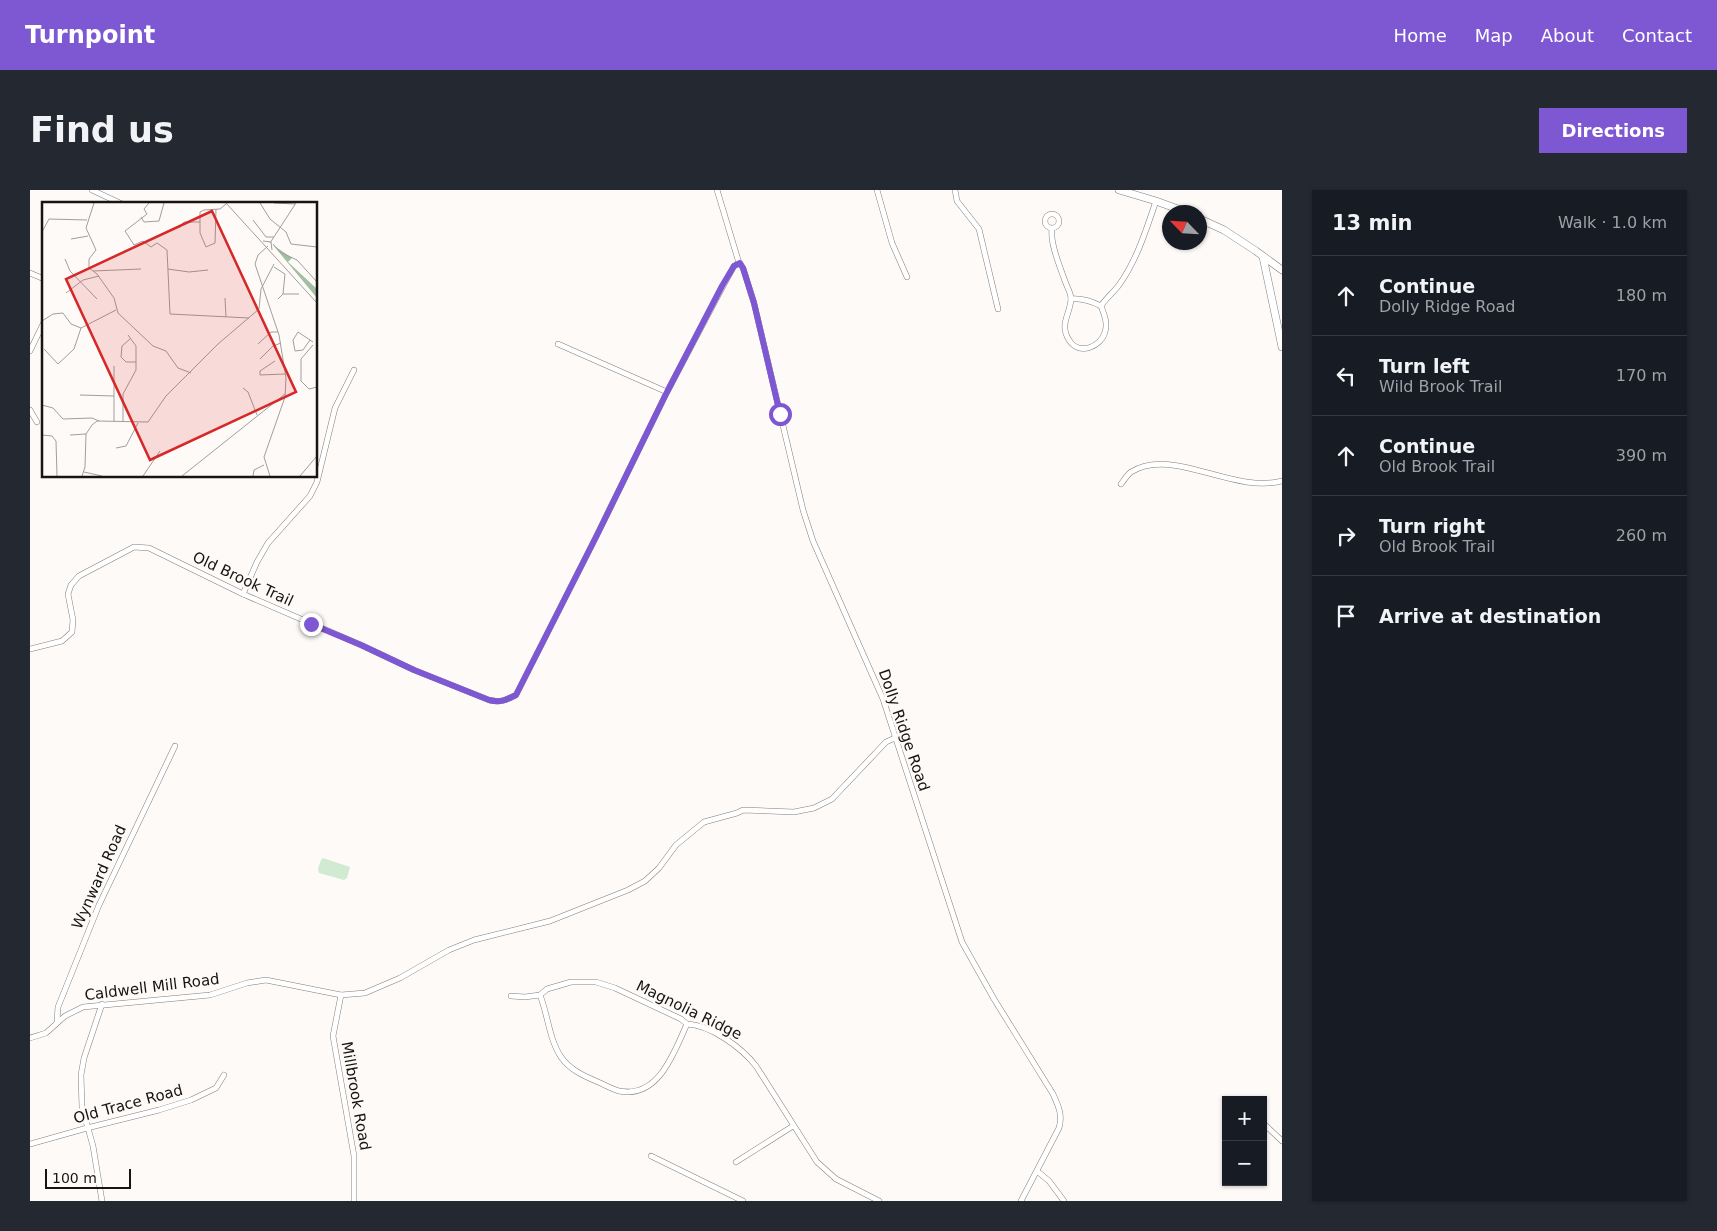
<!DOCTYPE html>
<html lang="en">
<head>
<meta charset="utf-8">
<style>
  body { margin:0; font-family:"DejaVu Sans",sans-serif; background:#242831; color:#f1f3f6 }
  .controls { position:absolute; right:15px; bottom:15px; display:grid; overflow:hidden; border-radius:0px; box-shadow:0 1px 4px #0004 }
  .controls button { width:45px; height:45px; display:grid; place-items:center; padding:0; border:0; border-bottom:1px solid #363941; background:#171b24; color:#f1f3f6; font:25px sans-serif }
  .compass { position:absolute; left:1132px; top:15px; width:45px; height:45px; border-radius:50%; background:#171b24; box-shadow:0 1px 4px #0004; rotate:295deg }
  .scale { position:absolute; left:15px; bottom:12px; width:86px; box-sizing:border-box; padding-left:5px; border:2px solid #161513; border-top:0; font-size:14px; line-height:18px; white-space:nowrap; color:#161513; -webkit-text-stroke:4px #fefaf7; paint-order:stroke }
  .stop { position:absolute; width:15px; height:15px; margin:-11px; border:4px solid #7d58d2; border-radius:50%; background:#fff }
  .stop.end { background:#7d58d2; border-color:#fff; box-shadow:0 1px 5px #0008 }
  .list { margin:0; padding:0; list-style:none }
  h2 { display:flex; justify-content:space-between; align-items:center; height:65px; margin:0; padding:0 20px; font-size:21px }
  h2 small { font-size:16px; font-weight:400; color:#9ea1a6 }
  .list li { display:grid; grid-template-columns:32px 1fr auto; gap:15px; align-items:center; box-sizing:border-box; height:80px; padding:0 20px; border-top:1px solid #363941 }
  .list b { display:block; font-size:19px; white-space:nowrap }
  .list p { margin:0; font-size:16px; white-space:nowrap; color:#9ea1a6 }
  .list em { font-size:16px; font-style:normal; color:#9ea1a6 }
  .icon { flex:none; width:28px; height:28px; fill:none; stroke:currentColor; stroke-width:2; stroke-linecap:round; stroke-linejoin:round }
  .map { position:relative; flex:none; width:1252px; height:1011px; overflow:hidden; border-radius:0px }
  header { display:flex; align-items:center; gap:30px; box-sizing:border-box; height:70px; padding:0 25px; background:#7d58d2; color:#fff }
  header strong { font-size:24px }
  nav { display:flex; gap:28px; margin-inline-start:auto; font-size:18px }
  .intro { display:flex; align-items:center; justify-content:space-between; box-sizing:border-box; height:120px; padding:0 30px }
  h1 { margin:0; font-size:35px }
  .button { padding:12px 22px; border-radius:0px; background:#7d58d2; color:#fff; font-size:18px; font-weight:700 }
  main { display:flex; gap:30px; padding:0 30px }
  aside { flex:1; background:#171b24; border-radius:0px; box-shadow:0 1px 4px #0004 }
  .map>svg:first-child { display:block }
</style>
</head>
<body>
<header>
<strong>Turnpoint</strong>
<nav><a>Home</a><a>Map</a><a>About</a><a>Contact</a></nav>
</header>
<div class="intro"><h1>Find us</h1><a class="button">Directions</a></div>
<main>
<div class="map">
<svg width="1252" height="1011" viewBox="0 0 1252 1011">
  <rect width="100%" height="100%" fill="#fefaf7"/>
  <!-- green -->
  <path fill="#d0ebd2" d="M293,668l27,9 -3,11 -3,2 -25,-7 -1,-4 3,-9z"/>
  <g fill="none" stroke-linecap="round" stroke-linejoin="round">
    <defs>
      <g id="street">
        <path d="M62,0l30,14"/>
        <path d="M687,0l22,73 4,5 11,35 49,207 10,31 70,158 79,243 32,57 59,95c5,11 10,21 6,34l-38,73"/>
        <path d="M847,0l15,53 15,34"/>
        <path d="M925,0l2,11 22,28 19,80"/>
        <circle cx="1022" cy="31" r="7"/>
        <path d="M1022,39c-2,14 8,38 13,52 2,6 6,12 6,18 -1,16 -12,25 -2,41 10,16 32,7 36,-8 3,-9 -1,-18 -4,-26 5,-8 12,-13 18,-21 18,-25 27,-55 37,-84"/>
        <path d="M0,83l14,6"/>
        <path d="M1041,109c11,-1 20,2 30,7"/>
        <path d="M528,154l109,48"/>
        <path d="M0,161l14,-29"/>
        <path d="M0,220l7,12"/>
        <path d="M1091,294c3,-4 6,-9 10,-12 41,-26 101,22 151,9"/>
        <path d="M213,404l14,-32 11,-19 42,-47 7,-14 18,-74 19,-38"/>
        <path d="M0,459l32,-8 10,-9 1,-12 -5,-26 3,-9 8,-9 55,-29 15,1 94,46 118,51 53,25 75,30c12,3 17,0 27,-5l81,-160 70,-143 56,-106 11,-20 5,-3"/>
        <path d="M311,805l-8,41 21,120v45"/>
        <path d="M510,805c8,20 9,44 21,62 9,13 23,19 37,25 7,3 14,7 21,9 40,8 55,-39 68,-67"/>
        <path d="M481,806l14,1 15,-2 7,-6 24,-7h25l19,6 66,31 6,5c24,1 55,24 69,42l61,96 19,17 43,22"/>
        <path d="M72,814l-18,54 -3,17 1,32 11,39 9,55"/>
        <path d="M27,832l1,-15 41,-102 76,-159"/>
        <path d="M0,848l16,-5 19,-17 18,-9 127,-12 37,-12 19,-3 75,15 24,-2 35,-15 49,-28 25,-10 76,-19 78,-31 17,-9 14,-13 17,-23 28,-23 33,-9 6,-3 51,2 20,-4 18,-9 54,-57 9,-4"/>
        <path d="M1233,933l19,18"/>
        <path d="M0,954l57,-16 72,-18 32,-10 25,-12 8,-13"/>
        <path d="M621,966l92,45"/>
        <path d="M706,972l57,-36"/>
        <path d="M1007,981l12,10 15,20"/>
      </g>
      <g id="secondary">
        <path d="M1089,0l37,11 30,11"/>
        <path d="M1170,29l24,11 32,21 26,19"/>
        <path d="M1233,67l19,90"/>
      </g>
    </defs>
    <!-- street casing -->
    <use href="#street" stroke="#827e7b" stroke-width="6"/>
    <!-- secondary casing -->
    <use href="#secondary" stroke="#827e7b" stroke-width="8"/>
    <!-- street -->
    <use href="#street" stroke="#fff" stroke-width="5"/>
    <!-- secondary -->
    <use href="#secondary" stroke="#fff" stroke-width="7"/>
  </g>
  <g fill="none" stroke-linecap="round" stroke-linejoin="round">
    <!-- route -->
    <path stroke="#7d58d2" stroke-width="6" d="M281,434l50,21 53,25 75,30c12,3 17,0 27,-5l81,-160 70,-143 55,-106 12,-20 6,-3 3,5 11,35 26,111"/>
  </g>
  <g text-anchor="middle" stroke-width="5" stroke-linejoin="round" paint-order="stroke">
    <!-- street labels -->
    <g font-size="15" fill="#161513" stroke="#fefaf7">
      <text transform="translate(213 389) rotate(25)" y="5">Old Brook Trail</text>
      <text transform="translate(874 540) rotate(71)" y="5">Dolly Ridge Road</text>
      <text transform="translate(69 687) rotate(-66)" y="5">Wynward Road</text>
      <text transform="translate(122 797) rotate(-7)" y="5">Caldwell Mill Road</text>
      <text transform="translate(659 820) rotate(26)" y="5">Magnolia Ridge</text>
      <text transform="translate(326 906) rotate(80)" y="5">Millbrook Road</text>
      <text transform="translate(98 914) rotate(-15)" y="5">Old Trace Road</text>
    </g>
  </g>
  <!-- overview -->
  <g transform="translate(12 12)">
    <rect width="275" height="275" fill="#fefaf7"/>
    <path d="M231,43l19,13 -4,4 29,27v9z" fill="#a2bea4"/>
    <path fill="none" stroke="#a19e9c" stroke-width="1" d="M52,1l-8,25 10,22 -7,9v9l8,6 17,24 4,15 35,33 13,5 12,17 13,5M107,1l-5,6 3,5 -22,17 9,14 9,-4 8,6 6,-4 10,7 3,64 79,4M184,1l91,100M218,1l10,16 16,13 5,12 26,3M232,1l21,1M174,7l-1,34 -9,4 -6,-14v-21l4,-2 16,-1 6,-5M99,15l3,5 15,-1 5,-18M211,18l13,17h8M137,26l5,-6h16M0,30l7,-13 38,1M29,37l17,-3M221,39l8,1 1,8M228,41l26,-40M231,42l7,8 17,8 20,22M226,44l-10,9 -3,9 24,71 7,43 -1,19 -21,60 6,19M23,57l5,12 27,28M232,65l11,7 -2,20M126,67l21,3 19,-2M51,69l48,-2M24,91l17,-13 16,-4M183,96l1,19M236,97l5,-5h16M0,119l11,-7 10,-1 8,11 10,4M88,137l-8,7 -1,11 5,5h10M268,138l-7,10 -8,1 -2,-11 5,-8 15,10M216,142l13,-12h7M271,143l-12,14v22l8,8 8,-2M2,147l14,15 16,-15 7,-21 35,-18M218,157l13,-13 8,-3M233,159l-15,10v4l25,-1M72,164v55M201,186l5,4 9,23M38,193l34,1M0,203l11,3 10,11 29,-1 7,3M81,220v-28l13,-24v-24l-8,-11M0,233l10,1 4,5 1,35M28,233l16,-1M74,246l10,-2 12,-23M42,270l18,4M40,274l3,-9 1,-33 6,-9 5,-4 51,1 18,-26 52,-52 41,-35 2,-20 13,-25M101,274l17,-25M140,274l103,-82M211,274l1,-6 10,-5M258,274l17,-20"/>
    <path fill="#d62828" fill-opacity="0.15" stroke="#d62828" stroke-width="2.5" d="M170,9l84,181 -146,68 -84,-181z"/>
    <rect width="275" height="275" fill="none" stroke="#161513" stroke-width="2.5"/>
  </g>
</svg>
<div class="controls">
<button>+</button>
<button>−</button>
</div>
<svg class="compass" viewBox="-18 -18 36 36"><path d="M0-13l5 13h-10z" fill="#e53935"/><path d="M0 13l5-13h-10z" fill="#9ea1a6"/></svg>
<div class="scale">100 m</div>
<div class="stop" style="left:750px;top:224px"></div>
<div class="stop end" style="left:281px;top:434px"></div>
</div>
<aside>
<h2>13 min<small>Walk · 1.0 km</small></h2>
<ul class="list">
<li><svg class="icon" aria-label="ahead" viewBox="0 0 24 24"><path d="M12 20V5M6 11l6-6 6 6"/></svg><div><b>Continue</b><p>Dolly Ridge Road</p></div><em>180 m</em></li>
<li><svg class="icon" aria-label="left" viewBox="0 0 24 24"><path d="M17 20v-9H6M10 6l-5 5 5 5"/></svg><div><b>Turn left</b><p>Wild Brook Trail</p></div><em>170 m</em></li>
<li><svg class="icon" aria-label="ahead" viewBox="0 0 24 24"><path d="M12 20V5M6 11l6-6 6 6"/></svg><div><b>Continue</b><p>Old Brook Trail</p></div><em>390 m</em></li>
<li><svg class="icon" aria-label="right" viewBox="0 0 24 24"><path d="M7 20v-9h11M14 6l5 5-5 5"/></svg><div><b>Turn right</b><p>Old Brook Trail</p></div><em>260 m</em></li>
<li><svg class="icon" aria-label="arrive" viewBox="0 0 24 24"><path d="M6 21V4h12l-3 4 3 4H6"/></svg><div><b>Arrive at destination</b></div></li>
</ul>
</aside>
</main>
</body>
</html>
